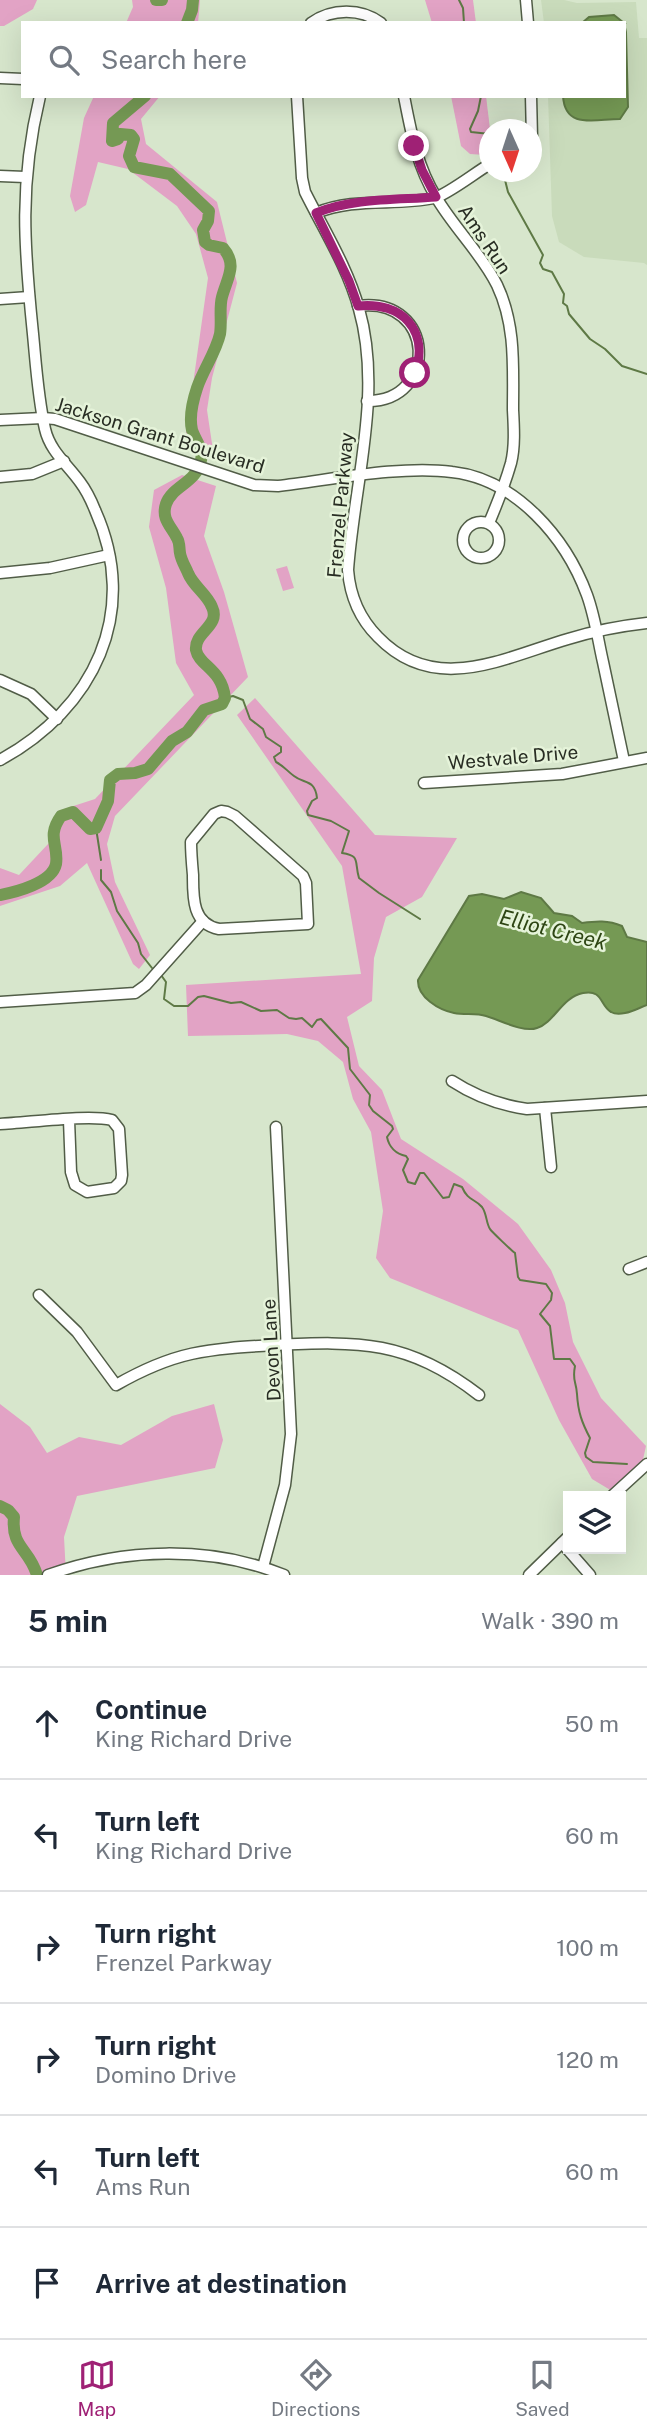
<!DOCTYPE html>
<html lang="en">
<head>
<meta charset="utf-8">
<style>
  body { margin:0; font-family:"Public Sans",sans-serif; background:#f6f6f7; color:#1f2937 }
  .controls { position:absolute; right:21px; bottom:21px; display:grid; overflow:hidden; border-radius:0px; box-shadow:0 7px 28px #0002 }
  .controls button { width:63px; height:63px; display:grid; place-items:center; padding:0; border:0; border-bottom:2px solid #e0e1e3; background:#fff; color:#1f2937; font:35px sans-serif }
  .compass { position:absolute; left:479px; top:119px; width:63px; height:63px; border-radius:50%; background:#fff; box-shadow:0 7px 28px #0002; rotate:177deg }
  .stop { position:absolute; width:21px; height:21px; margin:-16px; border:5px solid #9f2175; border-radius:50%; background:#fff }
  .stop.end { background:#9f2175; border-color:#fff; box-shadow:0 2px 7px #0008 }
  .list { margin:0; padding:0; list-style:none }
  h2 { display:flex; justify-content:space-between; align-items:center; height:91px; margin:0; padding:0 28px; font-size:30px }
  h2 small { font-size:23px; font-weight:400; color:#747a83 }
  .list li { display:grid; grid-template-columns:46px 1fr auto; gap:21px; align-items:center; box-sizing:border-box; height:112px; padding:0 28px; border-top:2px solid #e0e1e3 }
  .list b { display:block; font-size:26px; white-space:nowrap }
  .list p { margin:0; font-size:23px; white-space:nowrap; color:#747a83 }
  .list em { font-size:23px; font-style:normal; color:#747a83 }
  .icon { flex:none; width:38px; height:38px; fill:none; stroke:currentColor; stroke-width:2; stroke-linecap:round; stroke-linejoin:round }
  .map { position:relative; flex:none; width:647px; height:1575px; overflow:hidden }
  .search { position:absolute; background:#fff; box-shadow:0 7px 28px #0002; left:21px; right:21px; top:21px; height:77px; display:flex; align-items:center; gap:18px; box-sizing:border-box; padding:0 24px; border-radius:0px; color:#747a83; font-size:26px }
  .sheet { height:763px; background:#fff }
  nav { display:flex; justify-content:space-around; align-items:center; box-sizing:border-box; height:98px; border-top:2px solid #e0e1e3; background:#fff; font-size:19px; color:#747a83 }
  nav a { display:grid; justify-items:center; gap:4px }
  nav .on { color:#9f2175 }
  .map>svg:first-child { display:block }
</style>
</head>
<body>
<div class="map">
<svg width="647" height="1575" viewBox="0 0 647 1575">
  <rect width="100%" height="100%" fill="#d7e6cc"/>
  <!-- built -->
  <path fill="#c9dbbb" d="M541,0h23l13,3 59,-1 3,36h8v227l-3,-2 -60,-6 -25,-15 -7,-26 -4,-120h76v-73h-80z"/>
  <!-- green -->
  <g fill="#e2a3c5">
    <path d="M0,0h37l-4,9 -29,17h-4z"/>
    <path d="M132,0h68l-2,23h-72l7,-16z"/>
    <path d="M425,0h48l3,23h-44z"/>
    <path d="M94,96h66l-19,23 5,25 71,58 20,81 -25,95 -5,32 7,47 -30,-9 24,-170 -12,-44 -19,-28 -49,-37 -30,-7 -12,43 -11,7 -5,-16 14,-78z"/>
    <path d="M451,96h35l4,33 -5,26 -15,-1 -9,-8z"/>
    <path d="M182,475l34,11 -12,50 20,56 24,85 -133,139 -8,28 8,38 35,73 -11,14 -6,-5 -46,-101 -27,23 -60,20v-38l19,7 30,-32 9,-32 37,-12 99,-104 -18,-32 -10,-75 -17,-61 5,-37z"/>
    <path d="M287,566l7,22 -11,3 -7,-22z"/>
    <path d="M255,698l120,137 82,3 -35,59 -36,20 -12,41 -2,43 -25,16 12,49 23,24 19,49 62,40 55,45 33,46 14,33 8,39 28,56 45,48 -4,18 -30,27 -20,-12 -33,-59 -41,-90 -128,-52 -14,-20 7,-47 -12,-79 -18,-33 -10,-37 -25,-21 -31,-7 -99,2 -2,-51 175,-11 -19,-108 -105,-151z"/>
    <path d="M0,1404l30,23 17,26 32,-16 42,8 51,-29 42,-12 9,36 -8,28 -138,28 -13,41 2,38h-66z"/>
  </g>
  <!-- water -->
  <g fill="#759954" stroke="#5e7945" stroke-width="2">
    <path d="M614,15l10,8h-42l7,-6z"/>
    <path d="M624,23l2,9 2,75 -8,12c-25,0 -55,11 -57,-23h61z"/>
    <path d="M521,892l20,6 13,15 18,3 10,7c14,-2 26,-3 40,3l5,11 20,5v63c-9,3 -26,13 -36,7 -11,-6 -8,-23 -28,-19 -21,4 -29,30 -46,35 -14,5 -37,-8 -51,-12 -10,-3 -21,-1 -32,-3 -15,-3 -37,-16 -36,-33l51,-84 13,-2 22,5z"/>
  </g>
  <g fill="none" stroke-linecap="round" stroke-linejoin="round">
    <!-- stream -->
    <g stroke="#5e7945" stroke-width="2">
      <path d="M459,0l4,8 1,15"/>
      <path d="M481,96l-3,15 -8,18 1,3 19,2"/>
      <path d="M503,172l5,20 35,63 -3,8 3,6 9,3 12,22 -1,9 4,3 2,8 21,25 15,10 17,17 25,8"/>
      <path d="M225,698l8,-2 10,4 7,19 13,10 3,8 15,10v5l-7,5 2,5c8,4 11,9 18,14 10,8 21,3 23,22l-5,3 -5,10 1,4 23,6 18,10 -7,22c19,3 12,8 17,25l20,15 41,26"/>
      <path d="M96,828l5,32"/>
      <path d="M101,870v10l10,12 6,19 21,32 3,11 11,14"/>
      <path d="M161,975l5,7 -2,17 10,7h14l10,-9 6,-1 27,7 10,-1 20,9 16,-1 12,8 7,1 6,-1 10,9 5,-7 4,-1 27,29 2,21 20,26 -1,10 4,6 19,15 1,3 -6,8c2,10 9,17 19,19l2,3 -5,11 5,12 7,2 5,-11h4l19,25 6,-1 5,-13 8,3c6,14 12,11 20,20 5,7 4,16 8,22 1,2 23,23 25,24l3,24 2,3 26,4 6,9 -1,7 -11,14 10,12 4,33h16l5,7c-3,15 1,14 2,28 1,18 5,29 13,44l-5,15 1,4 7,5 34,2"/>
    </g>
    <!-- river -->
    <g stroke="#759954" stroke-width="12">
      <path d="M156,0h6"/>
      <path d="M187,23l5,-13 1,-10"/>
      <path d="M0,895c16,-3 52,-12 56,-31 3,-19 -10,-27 5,-48l12,-4 17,17 6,-1 12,-27 2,-21 8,-6 17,-1 13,-4 24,-28 15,-9 17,-22 18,-6 3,-6c-3,-29 -26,-32 -29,-48 -2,-18 25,-24 16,-43 -5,-13 -19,-21 -24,-34 -3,-7 -7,-13 -8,-20 -1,-6 0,-10 -3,-15 -6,-12 -16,-19 -11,-34 6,-18 31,-21 35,-44 3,-11 -6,-20 -9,-30 -3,-13 1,-30 5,-42 6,-18 19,-36 23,-54 2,-12 -1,-26 2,-37 5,-19 16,-32 1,-49l-14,-3 -4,-3 -2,-12 5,-9 1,-10 -39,-37 -36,-7 -5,-11 5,-17 -3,-4 -11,-1 -2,5 -6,2 1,-18 32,-27"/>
      <path d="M0,1506l8,4 6,7c-3,31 15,31 23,58"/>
    </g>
    <defs>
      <g id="minor">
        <path d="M526,0l2,23"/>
        <path d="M311,23c21,-15 50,-15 70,0"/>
        <path d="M0,78l23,1"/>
        <path d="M297,96l5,82 3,14c19,38 43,76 54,117 24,84 -5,175 -11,261 2,26 11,48 30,67 57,59 125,21 190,2 26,-8 52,-13 79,-16"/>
        <path d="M404,96c7,36 13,70 32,101 18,31 45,56 61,88 19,40 16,82 16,125 1,18 2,37 -2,53 -6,21 -14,41 -22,60"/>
        <path d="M531,96l1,42"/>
        <path d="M0,176l25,1"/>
        <path d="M316,213c38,-16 79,-7 118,-15 13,-3 42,-26 56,-34"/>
        <path d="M0,299l29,-2"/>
        <path d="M358,306c78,-10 81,96 9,95"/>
        <path d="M0,420l43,-2 12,1 199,66 24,1c52,-6 123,-21 174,-14 64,7 114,66 135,123 8,22 11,45 16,67 7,33 14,66 21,99"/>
        <path d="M0,477l32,-3 32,-13"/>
        <circle cx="481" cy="540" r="18"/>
        <path d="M0,573l50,-5 59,-13"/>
        <path d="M0,680l31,14 26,25"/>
        <path d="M0,760c94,-51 141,-148 95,-250 -4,-10 -9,-20 -15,-28 -13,-18 -30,-31 -35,-53 -7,-31 -9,-64 -12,-95 -9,-87 -14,-151 7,-238"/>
        <path d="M424,783l138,-9 85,-16"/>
        <path d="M221,811l6,1 8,4 68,60 3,7 2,41 -89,5c-27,-5 -26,-32 -26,-54 -1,-11 -2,-22 -2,-33l23,-28z"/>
        <path d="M0,1002l135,-9 11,-8 57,-64"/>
        <path d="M452,1081c23,15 47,24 75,28l120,-8"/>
        <path d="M545,1108l6,59"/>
        <path d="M0,1124c27,-1 89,-10 112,-4l7,9 3,46 -1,6 -7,7 -27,4 -12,-7 -4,-13 -2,-52"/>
        <path d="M629,1269l18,-7"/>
        <path d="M39,1295l38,37 39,53c59,-34 91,-36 158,-40 85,-4 134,-5 205,50"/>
        <path d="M612,1496l35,-32"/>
        <path d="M562,1543l28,32"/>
        <path d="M263,1567l22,-82 6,-51 -15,-307"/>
        <path d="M48,1575c75,-27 161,-30 236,0"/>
        <path d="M529,1575l39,-38"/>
      </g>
    </defs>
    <!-- minor casing -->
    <use href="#minor" stroke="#515d47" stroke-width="13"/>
    <!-- minor -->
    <use href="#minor" stroke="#fff" stroke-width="10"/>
  </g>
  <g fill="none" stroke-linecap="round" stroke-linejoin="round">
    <!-- route -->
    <path stroke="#9f2175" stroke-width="9" d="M414,146l8,24 14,27c-39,3 -84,1 -120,16l33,68 9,25c43,-5 72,24 57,67"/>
  </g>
  <g text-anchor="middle" stroke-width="5" stroke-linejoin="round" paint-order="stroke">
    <!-- street labels -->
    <g font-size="19" fill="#282d23" stroke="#e5f3d9">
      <text transform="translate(485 239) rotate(56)" y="7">Ams Run</text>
      <text transform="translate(160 435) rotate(17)" y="7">Jackson Grant Boulevard</text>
      <text transform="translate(340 505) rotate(-85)" y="7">Frenzel Parkway</text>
      <text transform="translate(513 757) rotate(-5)" y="7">Westvale Drive</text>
      <text transform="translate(271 1350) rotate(-93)" y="7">Devon Lane</text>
    </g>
    <!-- water labels -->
    <g font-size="21" font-style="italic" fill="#2e4614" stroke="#e5f3d9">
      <text transform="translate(553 930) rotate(14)" y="7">Elliot Creek</text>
    </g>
  </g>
</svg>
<div class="controls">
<button><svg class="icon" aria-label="layers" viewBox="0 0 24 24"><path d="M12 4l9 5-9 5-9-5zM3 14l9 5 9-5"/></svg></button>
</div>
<svg class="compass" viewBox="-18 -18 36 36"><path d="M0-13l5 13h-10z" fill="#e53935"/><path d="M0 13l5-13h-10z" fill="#747a83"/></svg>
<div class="stop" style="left:415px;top:373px"></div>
<div class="stop end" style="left:414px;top:146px"></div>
<div class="search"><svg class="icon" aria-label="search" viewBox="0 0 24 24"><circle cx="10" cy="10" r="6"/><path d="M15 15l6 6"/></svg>Search here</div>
</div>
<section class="sheet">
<h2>5 min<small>Walk · 390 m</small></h2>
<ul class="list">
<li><svg class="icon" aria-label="ahead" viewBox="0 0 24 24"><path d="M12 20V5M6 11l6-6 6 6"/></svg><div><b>Continue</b><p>King Richard Drive</p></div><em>50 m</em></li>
<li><svg class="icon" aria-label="left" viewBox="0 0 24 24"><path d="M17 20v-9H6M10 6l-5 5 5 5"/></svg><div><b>Turn left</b><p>King Richard Drive</p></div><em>60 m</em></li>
<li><svg class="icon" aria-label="right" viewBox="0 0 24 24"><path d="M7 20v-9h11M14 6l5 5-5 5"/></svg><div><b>Turn right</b><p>Frenzel Parkway</p></div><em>100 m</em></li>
<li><svg class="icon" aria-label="right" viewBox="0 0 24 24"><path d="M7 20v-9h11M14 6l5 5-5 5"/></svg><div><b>Turn right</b><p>Domino Drive</p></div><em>120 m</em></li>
<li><svg class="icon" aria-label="left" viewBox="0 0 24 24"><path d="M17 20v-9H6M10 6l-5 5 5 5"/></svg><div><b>Turn left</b><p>Ams Run</p></div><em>60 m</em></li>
<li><svg class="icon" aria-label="arrive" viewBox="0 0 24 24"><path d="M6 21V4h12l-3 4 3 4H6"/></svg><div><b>Arrive at destination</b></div></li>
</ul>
</section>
<nav>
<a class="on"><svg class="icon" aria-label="map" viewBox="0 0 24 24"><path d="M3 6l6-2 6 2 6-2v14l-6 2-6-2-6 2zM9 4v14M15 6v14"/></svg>Map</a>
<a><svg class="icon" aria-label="directions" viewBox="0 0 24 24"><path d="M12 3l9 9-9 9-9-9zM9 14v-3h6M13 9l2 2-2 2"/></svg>Directions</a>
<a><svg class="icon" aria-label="saved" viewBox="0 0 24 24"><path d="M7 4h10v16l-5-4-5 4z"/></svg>Saved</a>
</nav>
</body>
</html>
